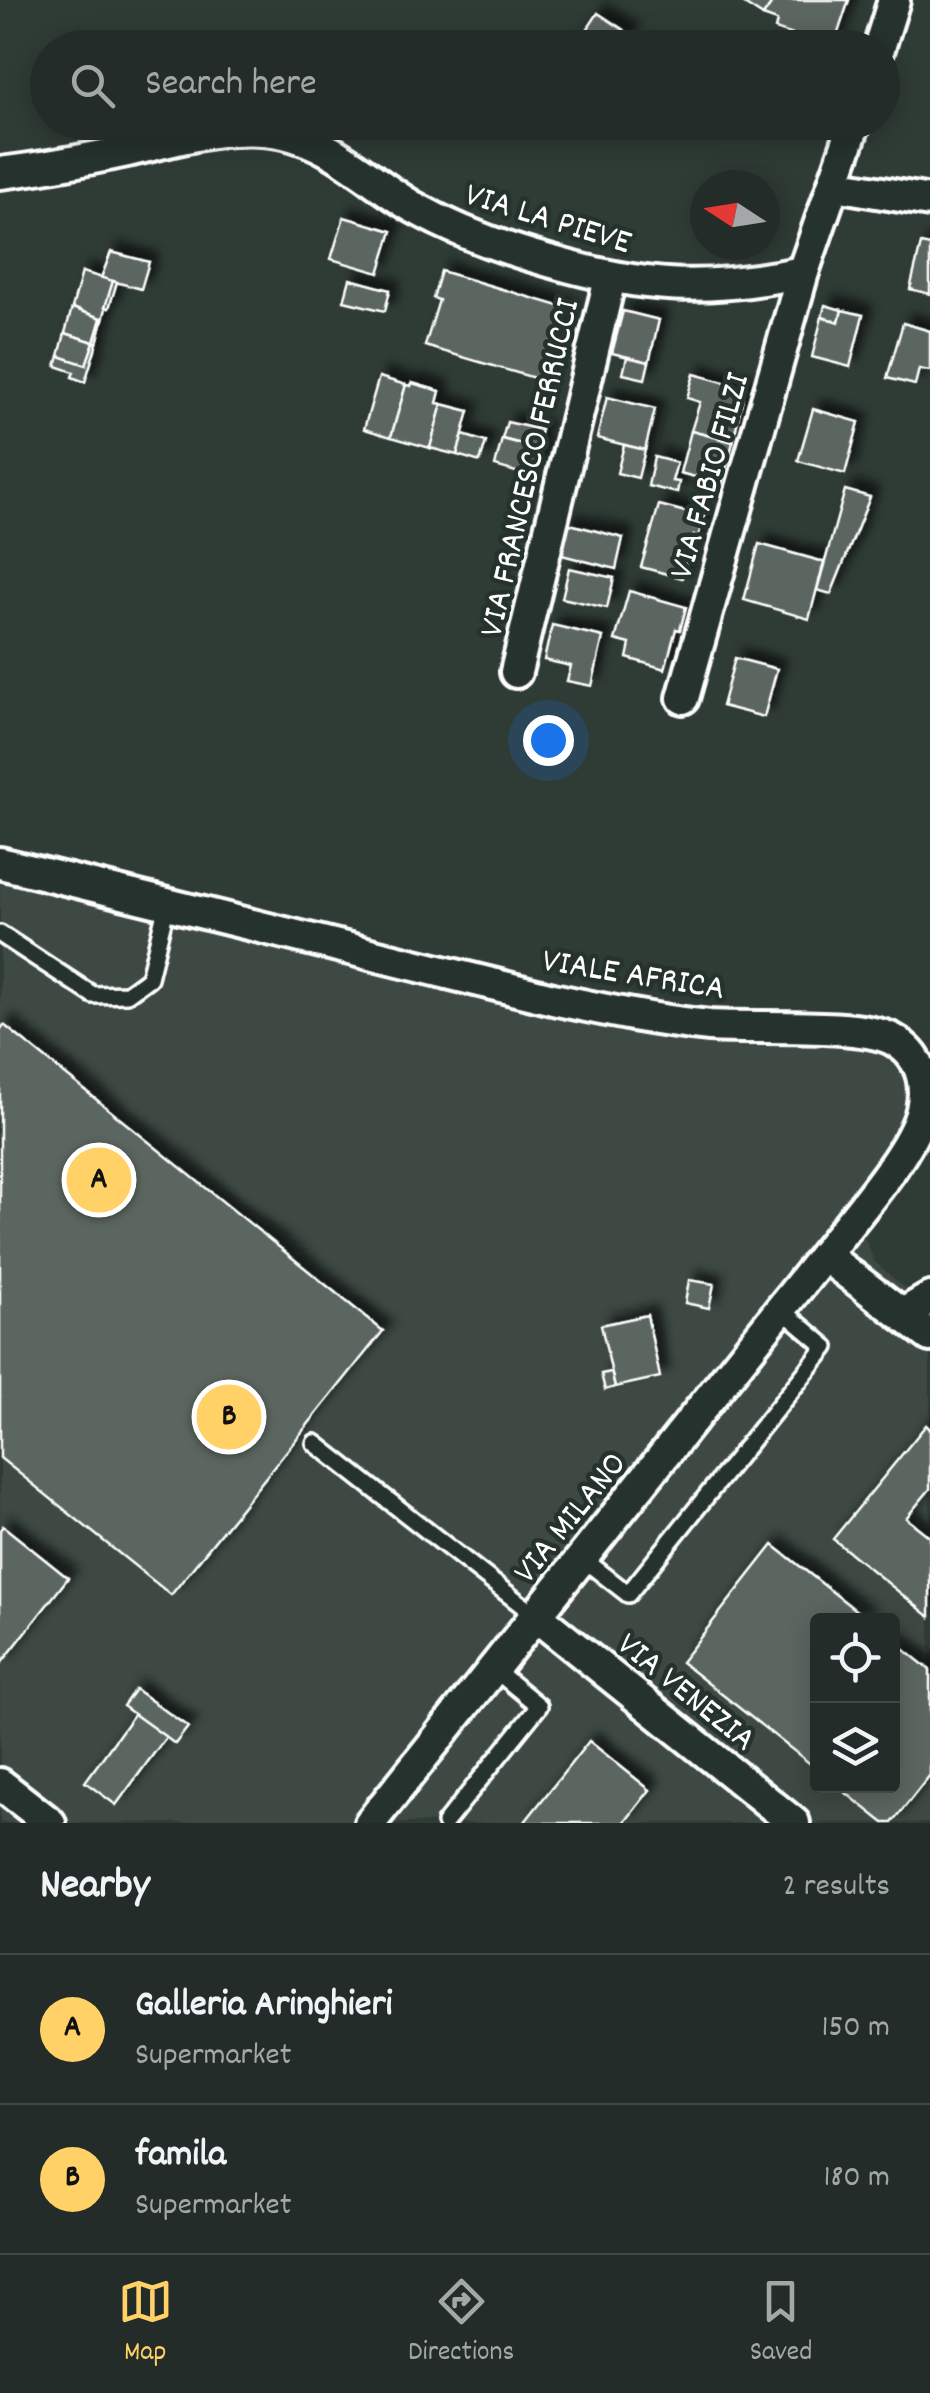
<!DOCTYPE html>
<html lang="en">
<head>
<meta charset="utf-8">
<style>
  body { margin:0; font-family:Dekko,sans-serif; background:#2f3834; color:#f1f3f6 }
  .controls { position:absolute; right:30px; bottom:30px; display:grid; overflow:hidden; border-radius:10px; box-shadow:0 5px 25px #0003 }
  .controls button { width:90px; height:90px; display:grid; place-items:center; padding:0; border:0; border-bottom:2px solid #404845; background:#232c28; color:#f1f3f6; font:50px sans-serif }
  .compass { position:absolute; left:690px; top:170px; width:90px; height:90px; border-radius:50%; background:#232c28; box-shadow:0 5px 25px #0003; rotate:282deg }
  .you { position:absolute; left:548px; top:740px; width:35px; height:35px; margin:-25px; border:8px solid #fff; border-radius:50%; background:#1a73e8; box-shadow:0 0 0 15px #1a73e833 }
  .badge { display:grid; place-items:center; width:65px; height:65px; border-radius:50%; background:#ffd166; color:#111; font-size:32px; font-weight:700 }
  .pin { position:absolute; translate:-50% -50%; border:5px solid #fff; box-shadow:0 2px 10px #0006 }
  .list { margin:0; padding:0; list-style:none }
  h2 { display:flex; justify-content:space-between; align-items:center; height:130px; margin:0; padding:0 40px; font-size:42px }
  h2 small { font-size:32px; font-weight:400; color:#a3a7a8 }
  .list li { display:grid; grid-template-columns:65px 1fr auto; gap:30px; align-items:center; box-sizing:border-box; height:150px; padding:0 40px; border-top:2px solid #404845 }
  .list b { display:block; font-size:38px; white-space:nowrap }
  .list p { margin:0; font-size:32px; white-space:nowrap; color:#a3a7a8 }
  .list em { font-size:32px; font-style:normal; color:#a3a7a8 }
  .icon { flex:none; width:55px; height:55px; fill:none; stroke:currentColor; stroke-width:2; stroke-linecap:round; stroke-linejoin:round }
  .map { position:relative; flex:none; width:930px; height:1823px; overflow:hidden }
  .search { position:absolute; background:#232c28; box-shadow:0 5px 25px #0003; left:30px; right:30px; top:30px; height:110px; display:flex; align-items:center; gap:25px; box-sizing:border-box; padding:0 35px; border-radius:55px; color:#a3a7a8; font-size:38px }
  .sheet { height:430px; background:#232c28 }
  nav { display:flex; justify-content:space-around; align-items:center; box-sizing:border-box; height:140px; border-top:2px solid #404845; background:#232c28; font-size:28px; color:#a3a7a8 }
  nav a { display:grid; justify-items:center; gap:5px }
  nav .on { color:#ffd166 }
  .map>svg:first-child { display:block }
</style>
</head>
<body>
<div class="map">
<svg width="930" height="1823" viewBox="0 0 930 1823">
  <defs>
    <filter id="shadow"><feDropShadow dx="9" dy="-9" stdDeviation="5" flood-color="#0009"/></filter>
  </defs>
  <rect width="100%" height="100%" fill="#2f3b35"/>
  <filter id="ink" filterUnits="userSpaceOnUse"><feTurbulence type="fractalNoise" baseFrequency=".01" numOctaves="2"/><feDisplacementMap in="SourceGraphic" scale="20" xChannelSelector="R" yChannelSelector="G"/><feConvolveMatrix kernelMatrix="1 2 1 2 8 2 1 2 1" color-interpolation-filters="sRGB"/></filter>
  <g filter="url(#ink)">
    <!-- built -->
    <path fill="#3c4842" fill-rule="evenodd" d="M0,847l555,138 74,14 93,11 128,3 43,10 26,13 11,20v79l-67,98 11,28 33,29 23,-12v545h-930zM818,1620h74v166h-74z"/>
    <!-- building -->
    <g fill="#5b6661" stroke="#fff" stroke-width="2.5" filter="url(#shadow)">
      <path d="M738,0h36l-11,16z"/>
      <path d="M774,0h75l-16,48 -58,-19 2,-8 -14,-5z"/>
      <path d="M598,13l32,21 -9,14h-46z"/>
      <path d="M344,217l48,14 -13,42 -48,-14z"/>
      <path d="M921,244l9,2v48l-20,-5z"/>
      <path d="M111,252l38,10 -8,27 -40,-11z"/>
      <path d="M441,271l128,38 -9,28 -7,-2 -12,45 -116,-34 14,-46 -6,-2z"/>
      <path d="M82,272l31,9 -16,62 -3,-1 7,-24 -29,-10z"/>
      <path d="M350,279l40,11 -5,21 -41,-10z"/>
      <path d="M113,281l4,1 -8,26 -4,-1z"/>
      <path d="M825,305l17,5 -3,12 -17,-5z"/>
      <path d="M72,308l29,10 -7,24 -29,-9z"/>
      <path d="M842,310l21,5 -13,52 -38,-10 10,-40 17,5z"/>
      <path d="M623,311l36,9 -10,42 -37,-9z"/>
      <path d="M903,323l27,8v40l-11,-2 -4,16 -28,-7z"/>
      <path d="M65,333l29,9 -8,23 -27,-9z"/>
      <path d="M94,342l3,1 -12,39 -13,-5 2,-5 -18,-6 3,-10 27,9z"/>
      <path d="M627,357l22,5 -4,17 -22,-5z"/>
      <path d="M694,374l51,14 -12,54 -42,-11 9,-29 -13,-4z"/>
      <path d="M379,377l27,8 -15,52 -27,-8z"/>
      <path d="M412,383l28,8 -3,12 5,1 -12,44 -39,-11 15,-52 5,1z"/>
      <path d="M607,397l48,12 -10,41 -48,-12z"/>
      <path d="M442,404l27,7 -12,44 -27,-7z"/>
      <path d="M813,409l46,13 -14,52 -47,-13z"/>
      <path d="M507,422l34,8 -5,18 -34,-9z"/>
      <path d="M691,431l42,11 -11,42 -42,-11z"/>
      <path d="M463,435l23,7 -6,20 -23,-7z"/>
      <path d="M502,439l39,10 -8,28 -38,-11z"/>
      <path d="M624,445l21,5 -7,28 -21,-5z"/>
      <path d="M654,457l23,6 -5,18 7,1 -2,11 -29,-7z"/>
      <path d="M845,490l25,7 -39,97 -14,-4z"/>
      <path d="M659,505l45,12 -6,20 -4,-2 -12,43 -41,-11z"/>
      <path d="M566,523l57,15 -7,31 -58,-15z"/>
      <path d="M759,544l65,18 -15,57 -65,-19z"/>
      <path d="M569,568l45,10 -7,30 -45,-10z"/>
      <path d="M629,591l57,16 -6,23 -4,-1 -11,40 -38,-11 3,-14 -15,-4z"/>
      <path d="M552,625l51,12 -11,49 -25,-5 4,-15 -27,-6z"/>
      <path d="M735,658l42,11 -13,48 -42,-11z"/>
      <path d="M4,1025l379,306 -212,264 -171,-137v-428z"/>
      <path d="M689,1280l25,4 -5,24 -24,-5z"/>
      <path d="M647,1315l13,62 -45,10 -14,-62z"/>
      <path d="M611,1372l4,15 -10,3 -4,-16z"/>
      <path d="M926,1425l4,4v60l-24,29 24,19v80l-97,-78z"/>
      <path d="M3,1526l65,52 -68,87v-135z"/>
      <path d="M773,1545l95,75h-50v150l-137,-108z"/>
      <path d="M892,1640l38,30v105l-38,48h-8l-47,-37h55z"/>
      <path d="M135,1689l53,38 -13,17 -52,-38z"/>
      <path d="M134,1714l32,23 -50,68 -31,-23z"/>
      <path d="M589,1741l61,49 -26,33h-100z"/>
    </g>
    <g fill="none" stroke-linecap="round" stroke-linejoin="round">
      <defs>
        <g id="service">
          <path d="M0,934l93,61 34,-1 22,-16 18,-74"/>
          <path d="M315,1443l221,173"/>
          <path d="M582,1558l46,36 198,-247 -45,-38"/>
          <path d="M445,1823l94,-117 -45,-37"/>
        </g>
        <g id="minor">
          <path d="M879,48l15,-48"/>
          <path d="M0,173c43,-5 85,-13 127,-22 53,-12 103,-29 157,-18 50,11 88,50 131,75 43,24 87,40 134,53 96,28 156,31 254,11"/>
          <path d="M835,185l95,16"/>
          <path d="M516,672l94,-393"/>
          <path d="M683,698l120,-426 52,-150"/>
          <path d="M0,863l553,136c52,11 104,22 157,27 44,3 148,-4 182,13 28,15 36,42 30,71 -9,41 -71,110 -98,145l-454,568"/>
          <path d="M824,1255l106,81"/>
          <path d="M903,1314l27,-16"/>
          <path d="M536,1616l258,207"/>
          <path d="M0,1784l50,39"/>
        </g>
      </defs>
      <!-- service casing -->
      <use href="#service" stroke="#fff" stroke-width="22"/>
      <!-- minor casing -->
      <use href="#minor" stroke="#fff" stroke-width="38"/>
      <!-- service -->
      <use href="#service" stroke="#26332d" stroke-width="15"/>
      <!-- minor -->
      <use href="#minor" stroke="#26332d" stroke-width="30"/>
    </g>
  </g>
  <g text-anchor="middle" stroke-width="9" stroke-linejoin="round" paint-order="stroke">
    <!-- street labels -->
    <g font-size="35" fill="#fff" stroke="#26332d">
      <text transform="translate(549 216) rotate(17)" y="12">VIA LA PIEVE</text>
      <text transform="translate(527 467) rotate(-77)" y="12">VIA FRANCESCO FERRUCCI</text>
      <text transform="translate(707 475) rotate(-74)" y="12">VIA FABIO FILZI</text>
      <text transform="translate(634 972) rotate(9)" y="12">VIALE AFRICA</text>
      <text transform="translate(568 1516) rotate(-51)" y="12">VIA MILANO</text>
      <text transform="translate(688 1690) rotate(39)" y="12">VIA VENEZIA</text>
    </g>
  </g>
</svg>
<div class="controls">
<button><svg class="icon" aria-label="locate" viewBox="0 0 24 24"><circle cx="12" cy="12" r="6"/><path d="M12 2v4M12 18v4M2 12h4M18 12h4"/></svg></button>
<button><svg class="icon" aria-label="layers" viewBox="0 0 24 24"><path d="M12 4l9 5-9 5-9-5zM3 14l9 5 9-5"/></svg></button>
</div>
<svg class="compass" viewBox="-18 -18 36 36"><path d="M0-13l5 13h-10z" fill="#e53935"/><path d="M0 13l5-13h-10z" fill="#a3a7a8"/></svg>
<div class="you"></div>
<div class="pin badge" style="left:99px;top:1180px">A</div>
<div class="pin badge" style="left:229px;top:1417px">B</div>
<div class="search"><svg class="icon" aria-label="search" viewBox="0 0 24 24"><circle cx="10" cy="10" r="6"/><path d="M15 15l6 6"/></svg>Search here</div>
</div>
<section class="sheet">
<h2>Nearby<small>2 results</small></h2>
<ul class="list">
<li><span class="badge">A</span><div><b>Galleria Aringhieri</b><p>Supermarket</p></div><em>150 m</em></li>
<li><span class="badge">B</span><div><b>famila</b><p>Supermarket</p></div><em>180 m</em></li>
</ul>
</section>
<nav>
<a class="on"><svg class="icon" aria-label="map" viewBox="0 0 24 24"><path d="M3 6l6-2 6 2 6-2v14l-6 2-6-2-6 2zM9 4v14M15 6v14"/></svg>Map</a>
<a><svg class="icon" aria-label="directions" viewBox="0 0 24 24"><path d="M12 3l9 9-9 9-9-9zM9 14v-3h6M13 9l2 2-2 2"/></svg>Directions</a>
<a><svg class="icon" aria-label="saved" viewBox="0 0 24 24"><path d="M7 4h10v16l-5-4-5 4z"/></svg>Saved</a>
</nav>
</body>
</html>
